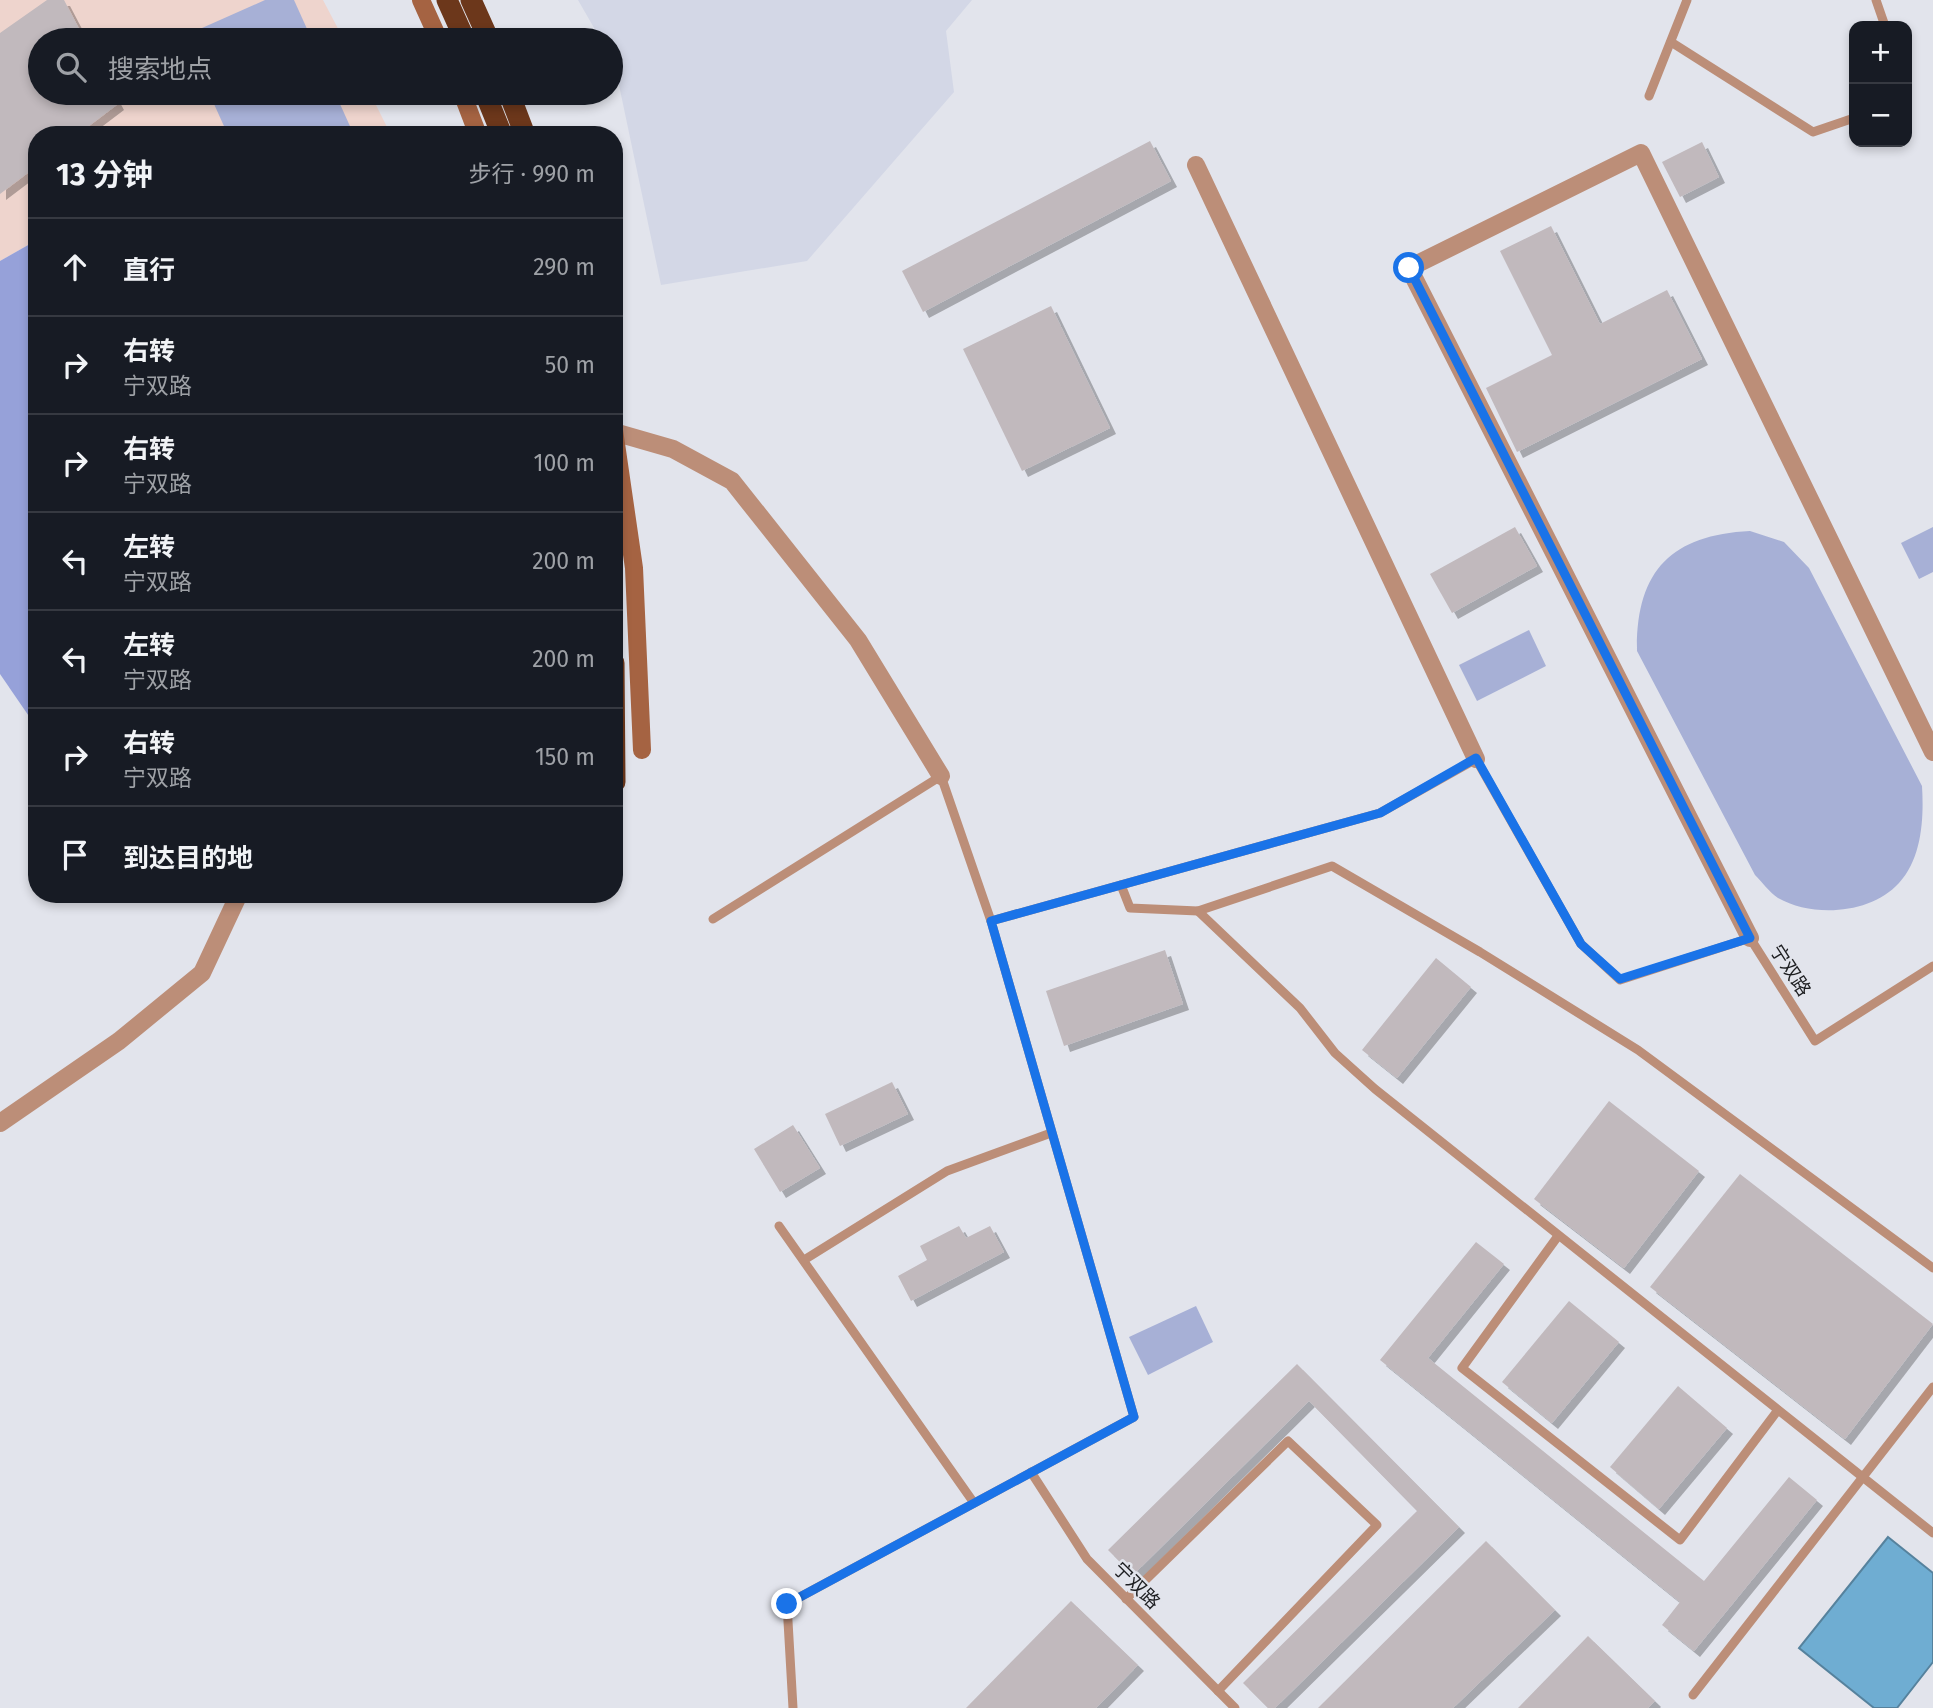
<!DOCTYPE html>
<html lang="zh">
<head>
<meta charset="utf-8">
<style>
  body { margin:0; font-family:"Fira Sans","Noto Sans SC",sans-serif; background:#20242c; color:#f1f3f6 }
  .controls { position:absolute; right:21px; top:21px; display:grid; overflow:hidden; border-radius:14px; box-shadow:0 4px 10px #0003 }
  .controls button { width:63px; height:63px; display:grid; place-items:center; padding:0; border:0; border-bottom:2px solid #363941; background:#171b24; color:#f1f3f6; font:35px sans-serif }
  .stop { position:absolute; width:21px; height:21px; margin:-16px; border:5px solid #1a73e8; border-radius:50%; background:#fff }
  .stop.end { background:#1a73e8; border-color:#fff; box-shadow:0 2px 7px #0008 }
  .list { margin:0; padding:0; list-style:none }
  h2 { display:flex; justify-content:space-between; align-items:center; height:91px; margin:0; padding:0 28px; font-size:30px }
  h2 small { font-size:23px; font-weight:400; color:#9ea1a6 }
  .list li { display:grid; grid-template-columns:46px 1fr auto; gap:21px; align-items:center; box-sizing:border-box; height:98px; padding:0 28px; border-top:2px solid #363941 }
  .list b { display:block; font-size:26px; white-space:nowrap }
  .list p { margin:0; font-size:23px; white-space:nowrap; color:#9ea1a6 }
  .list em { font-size:23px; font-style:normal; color:#9ea1a6 }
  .icon { flex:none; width:38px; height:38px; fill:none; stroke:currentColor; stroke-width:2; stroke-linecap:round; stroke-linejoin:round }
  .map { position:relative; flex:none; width:1933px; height:1708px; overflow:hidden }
  .search { position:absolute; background:#171b24; box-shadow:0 4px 10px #0003; left:28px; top:28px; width:595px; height:77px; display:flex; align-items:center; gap:18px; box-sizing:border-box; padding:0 24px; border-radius:38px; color:#9ea1a6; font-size:26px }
  .panel { position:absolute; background:#171b24; box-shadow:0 4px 10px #0003; left:28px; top:126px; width:595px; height:777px; border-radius:28px }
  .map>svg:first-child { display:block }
</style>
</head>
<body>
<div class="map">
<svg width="1933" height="1708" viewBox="0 0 1933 1708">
  <defs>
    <filter id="shadow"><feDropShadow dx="6" dy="6" stdDeviation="0" flood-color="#0004"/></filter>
  </defs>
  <rect width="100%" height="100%" fill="#e2e4ec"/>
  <!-- built -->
  <path fill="#d3d7e6" d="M578,0h394l-26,31 8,61 -147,169 -146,24 -46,-219 -4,-8v-18h-10z"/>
  <!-- education -->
  <path fill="#eed4cd" d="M0,0h323l21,40h-304v53h330l21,42h-354v105l-37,21z"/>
  <!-- green -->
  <g fill="#a7b0d6">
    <path d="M265,0h29l18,40h-126l-2,-4z"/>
    <path d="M209,93h126l19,42h-126z"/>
    <path d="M1933,527v45l-14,7 -18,-36z"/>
    <path d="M1750,531l34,11 25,26 113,218c2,32 0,72 -23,97 -28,31 -86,35 -121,15 -8,-5 -16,-16 -23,-23l-118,-224c-1,-80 34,-116 113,-120z"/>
    <path d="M1529,630l17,36 -69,35 -18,-36z"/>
    <path d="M1196,1306l17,36 -65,33 -19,-38z"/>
  </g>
  <!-- forest -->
  <path fill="#96a1d9" d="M37,240v488l-37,-54v-413z"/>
  <!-- water -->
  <path fill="#6fadd2" stroke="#56829d" stroke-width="2" d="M1888,1537l45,36v89l-36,46h-23l-75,-60z"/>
  <!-- building -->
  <g fill="#c1b9bd" filter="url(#shadow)">
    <path d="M47,0h17l21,40h-45v53h72l6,11 -41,31h-40v31l-37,28v-161z"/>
    <path d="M1150,141l21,40 -248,131 -21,-41z"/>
    <path d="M1702,142l17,35 -39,20 -18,-35z"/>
    <path d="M1551,226l49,98 67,-34 35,69 -185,93 -31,-64 66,-33 -52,-104z"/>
    <path d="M1051,306l59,122 -88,43 -59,-122z"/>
    <path d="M1515,527l22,39 -85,47 -22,-39z"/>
    <path d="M1165,950l18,54 -119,42 -18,-55z"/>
    <path d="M1436,958l35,29 -74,91 -35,-28z"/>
    <path d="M892,1082l16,32 -68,32 -15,-32z"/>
    <path d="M1609,1101l90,70 -75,97 -90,-69z"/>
    <path d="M793,1125l27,43 -40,24 -26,-43z"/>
    <path d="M1740,1174l193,150 -88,115 -195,-152z"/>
    <path d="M959,1226l7,12 24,-12 14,26 -93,49 -13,-25 29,-16 -7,-14z"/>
    <path d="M1476,1242l28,22 -76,94 276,223 85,-104 28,23 -123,151 -32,-26 18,-23 -300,-242z"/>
    <path d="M1569,1301l50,41 -67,81 -50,-41z"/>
    <path d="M1297,1364l162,163 -184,181h-7l-25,-25 174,-172 -108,-110 -176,174 -25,-25z"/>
    <path d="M1678,1386l49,42 -68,81 -49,-42z"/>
    <path d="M1486,1541l69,69 -102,98h-135z"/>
    <path d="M1071,1601l67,64 -42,43h-130z"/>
    <path d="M1588,1636l67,65 -7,7h-130z"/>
  </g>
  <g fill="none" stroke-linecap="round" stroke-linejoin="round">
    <!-- lane -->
    <g stroke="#bc8e78" stroke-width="9">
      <path d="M1876,0l9,26"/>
      <path d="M1671,42l142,90 41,-14"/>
      <path d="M1649,96l38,-96"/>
      <path d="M1121,885l9,23 68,3 134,-45 148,86 158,98 295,218"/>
      <path d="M1198,911l102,97 35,45 40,36 558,444"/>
      <path d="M713,919l228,-143 50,145"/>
      <path d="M779,1226l195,277"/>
      <path d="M1558,1236l-96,132 218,172 98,-130"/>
      <path d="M804,1260l143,-89 104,-38"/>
      <path d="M1031,1472l56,87 148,149"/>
      <path d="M1126,1599l162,-158 89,84 -159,166"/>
      <path d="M1693,1695l240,-308"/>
      <path d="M793,1708l-6,-104 347,-187 -143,-496 389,-108 96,-54 105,185 39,36 130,-42 65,103 118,-75"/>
    </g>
    <!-- street -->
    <g stroke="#bc8e78" stroke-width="18">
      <path d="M1196,165l280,594"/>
      <path d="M614,432l59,17 59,32 126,159 83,136"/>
      <path d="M1750,938l-341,-670 232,-115 292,599"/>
      <path d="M0,1123l119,-82 83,-68 37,-79"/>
    </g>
    <!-- secondary -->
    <g stroke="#a56342" stroke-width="18">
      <path d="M421,0l18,40"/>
      <path d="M462,93l16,42"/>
      <path d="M614,430l20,138 8,182"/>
    </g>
    <!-- highway -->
    <g stroke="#6c371b" stroke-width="21">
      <path d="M447,0l18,40"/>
      <path d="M471,0l18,40"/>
      <path d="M485,93l17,42"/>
      <path d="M509,93l16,42"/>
      <path d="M614,663l1,119"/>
    </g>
  </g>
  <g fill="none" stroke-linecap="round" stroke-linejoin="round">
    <!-- route -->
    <path stroke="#1a73e8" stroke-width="9" d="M787,1604l347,-187 -143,-496 389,-108 96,-55 105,186 39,35 130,-41 -341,-670"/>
  </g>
  <g text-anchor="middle" stroke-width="5" stroke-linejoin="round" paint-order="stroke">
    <!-- street labels -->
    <g font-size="19" fill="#1d1e21" stroke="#e2e4ec">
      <text transform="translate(1791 970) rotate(57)" y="7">宁双路</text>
      <text transform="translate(1137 1585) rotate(45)" y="7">宁双路</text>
    </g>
  </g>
</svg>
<div class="controls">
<button>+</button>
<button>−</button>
</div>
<div class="stop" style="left:1409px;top:268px"></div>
<div class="stop end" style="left:787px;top:1604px"></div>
<div class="search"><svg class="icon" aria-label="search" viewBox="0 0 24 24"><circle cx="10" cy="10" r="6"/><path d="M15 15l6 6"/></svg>搜索地点</div>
<section class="panel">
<h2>13 分钟<small>步行 · 990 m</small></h2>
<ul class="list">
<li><svg class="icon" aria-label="ahead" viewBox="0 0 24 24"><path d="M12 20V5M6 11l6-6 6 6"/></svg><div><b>直行</b></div><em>290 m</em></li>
<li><svg class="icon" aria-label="right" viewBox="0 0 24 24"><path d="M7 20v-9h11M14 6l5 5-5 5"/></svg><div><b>右转</b><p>宁双路</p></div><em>50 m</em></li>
<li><svg class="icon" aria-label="right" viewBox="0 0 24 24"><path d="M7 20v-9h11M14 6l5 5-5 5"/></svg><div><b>右转</b><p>宁双路</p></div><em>100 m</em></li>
<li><svg class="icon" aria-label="left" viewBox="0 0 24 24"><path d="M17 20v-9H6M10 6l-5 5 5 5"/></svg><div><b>左转</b><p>宁双路</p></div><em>200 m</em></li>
<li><svg class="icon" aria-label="left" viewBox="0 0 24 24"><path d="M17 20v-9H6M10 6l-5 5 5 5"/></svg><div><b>左转</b><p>宁双路</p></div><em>200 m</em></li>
<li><svg class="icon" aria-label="right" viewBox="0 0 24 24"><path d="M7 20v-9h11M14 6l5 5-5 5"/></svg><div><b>右转</b><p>宁双路</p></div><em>150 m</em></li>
<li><svg class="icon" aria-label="arrive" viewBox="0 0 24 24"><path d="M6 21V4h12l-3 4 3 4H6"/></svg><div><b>到达目的地</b></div></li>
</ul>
</section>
</div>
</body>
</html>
